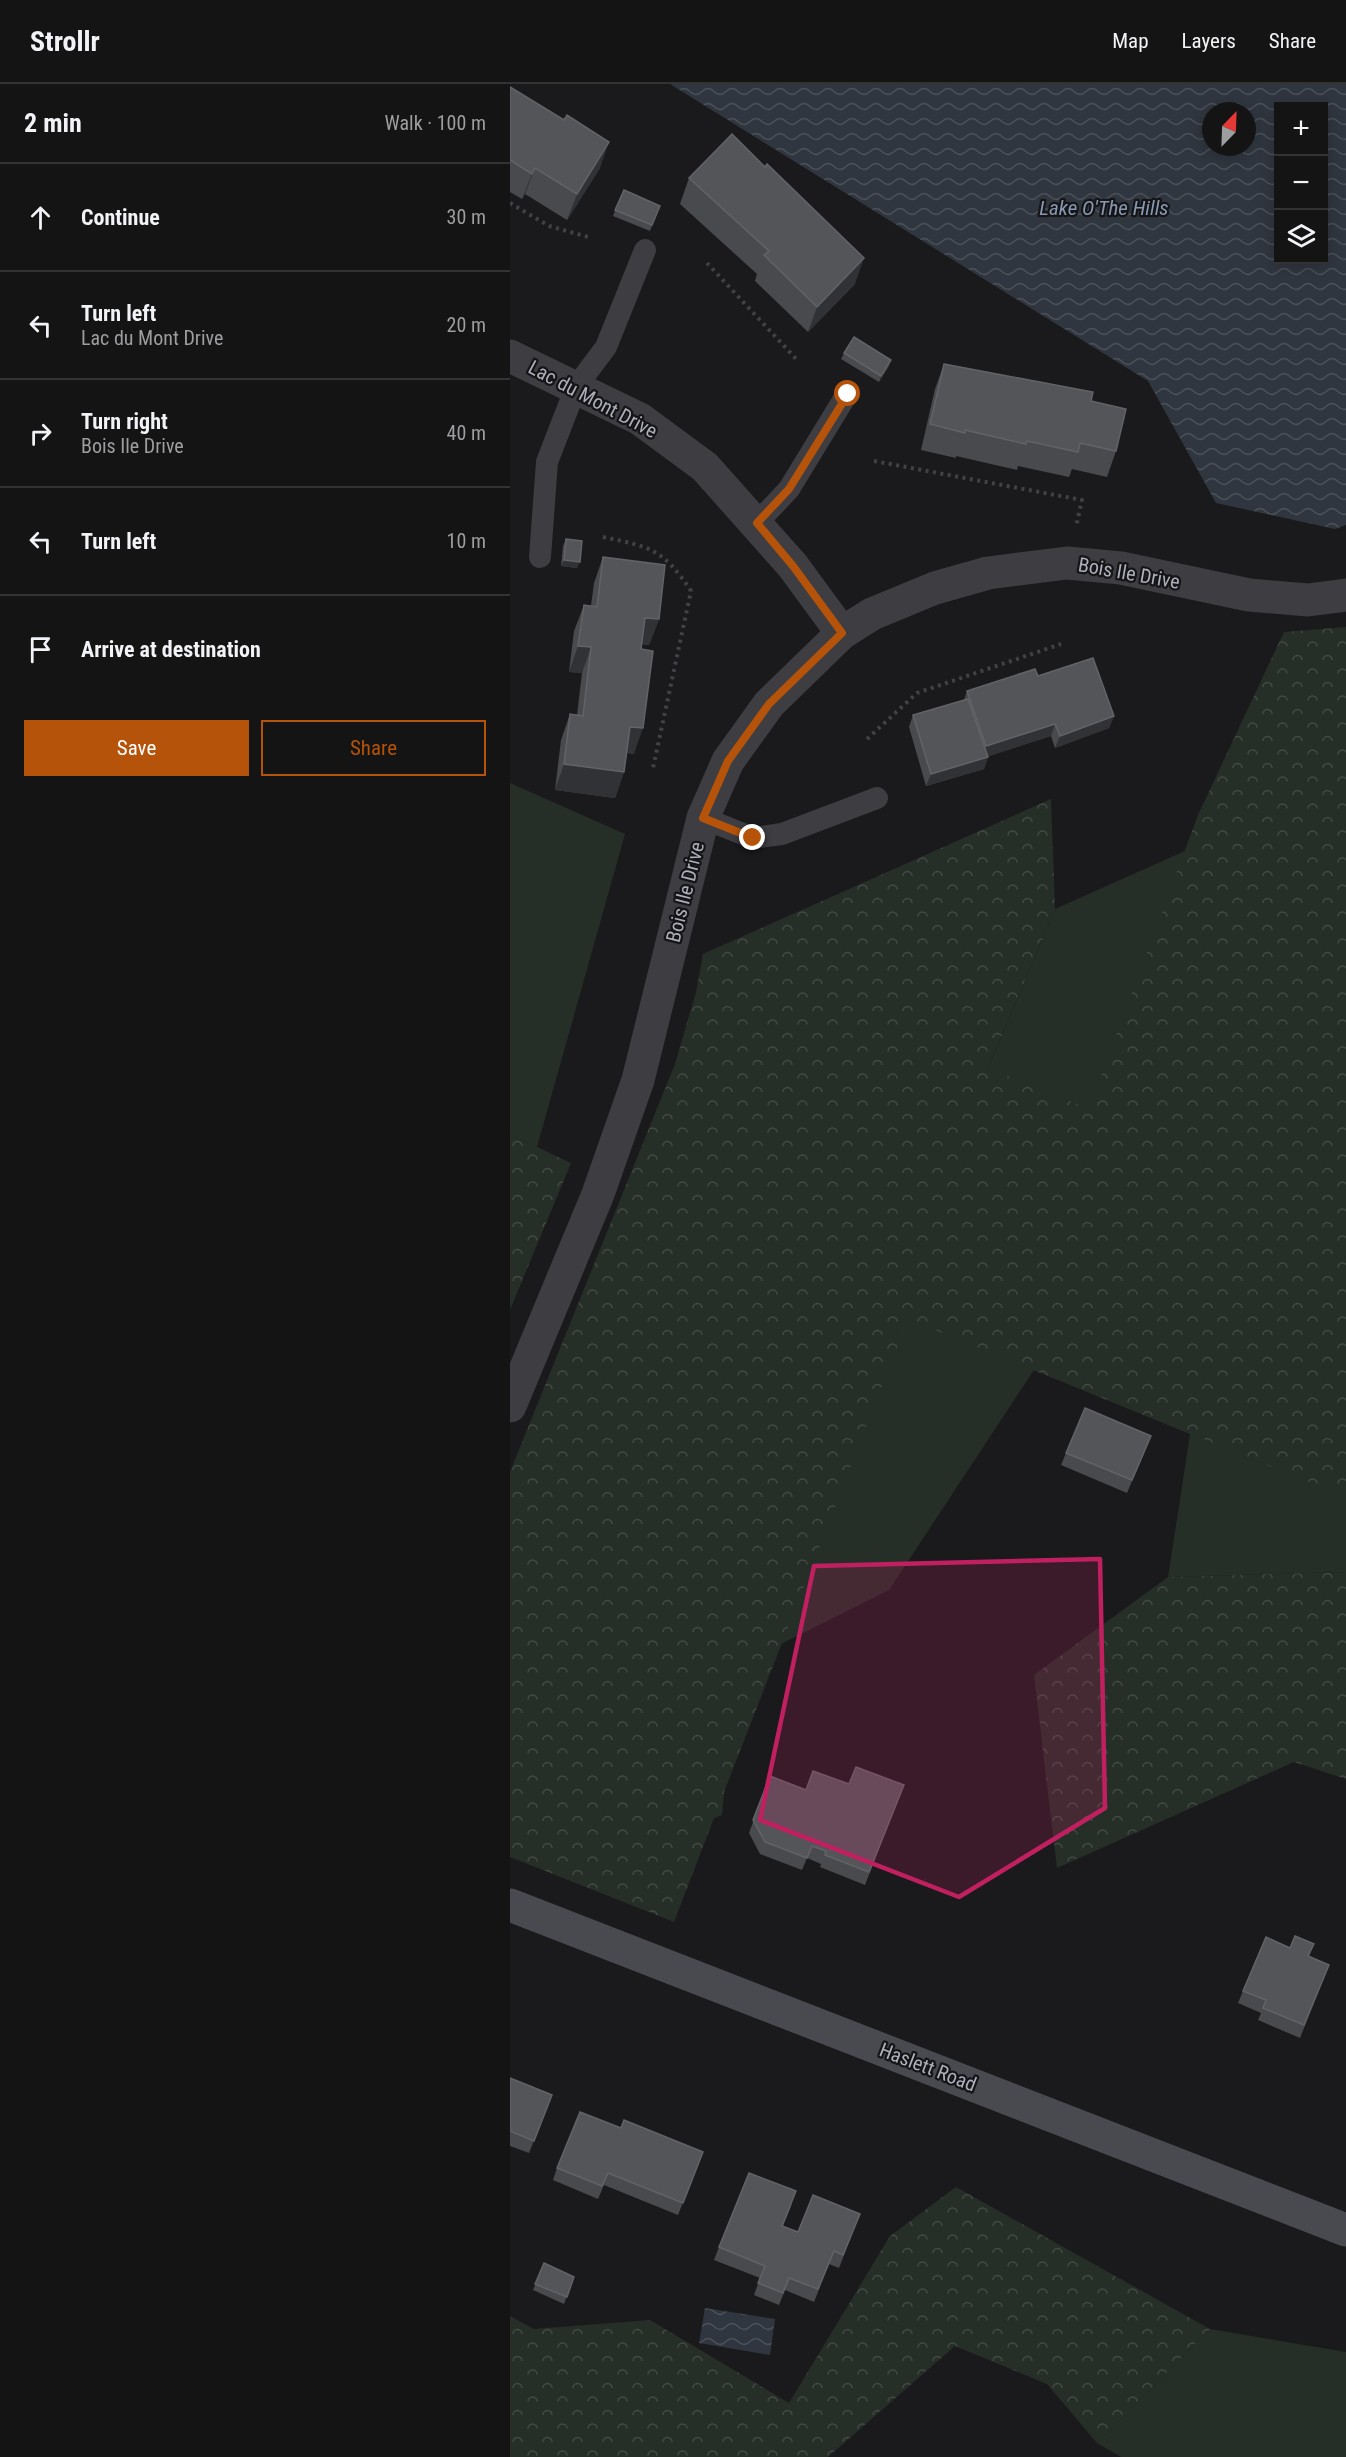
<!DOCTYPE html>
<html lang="en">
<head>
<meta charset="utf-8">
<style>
  body { margin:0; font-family:"Roboto Condensed",sans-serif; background:#1d1d1e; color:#f1f3f6 }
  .controls { position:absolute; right:18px; top:18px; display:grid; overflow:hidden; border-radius:0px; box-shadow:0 3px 15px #0003 }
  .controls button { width:54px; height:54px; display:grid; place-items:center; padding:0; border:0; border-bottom:2px solid #333334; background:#141415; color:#f1f3f6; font:30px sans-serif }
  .compass { position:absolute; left:692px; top:18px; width:54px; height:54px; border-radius:50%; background:#141415; box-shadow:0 3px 15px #0003; rotate:23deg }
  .stop { position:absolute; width:18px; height:18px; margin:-14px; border:4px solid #b45309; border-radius:50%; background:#fff }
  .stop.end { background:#b45309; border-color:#fff; box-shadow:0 2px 6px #0008 }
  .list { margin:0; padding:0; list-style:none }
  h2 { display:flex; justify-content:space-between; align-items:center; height:78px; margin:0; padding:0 24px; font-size:26px }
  h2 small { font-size:20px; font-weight:400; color:#9d9ea0 }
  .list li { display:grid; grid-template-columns:39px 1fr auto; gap:18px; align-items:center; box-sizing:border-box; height:108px; padding:0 24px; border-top:2px solid #333334 }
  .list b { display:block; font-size:22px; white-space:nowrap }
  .list p { margin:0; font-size:20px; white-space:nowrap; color:#9d9ea0 }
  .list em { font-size:20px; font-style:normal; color:#9d9ea0 }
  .actions { display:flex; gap:12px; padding:18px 24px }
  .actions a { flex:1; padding:14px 0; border:2px solid #b45309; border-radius:0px; text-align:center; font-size:21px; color:#b45309 }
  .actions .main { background:#b45309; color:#fff }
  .icon { flex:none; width:33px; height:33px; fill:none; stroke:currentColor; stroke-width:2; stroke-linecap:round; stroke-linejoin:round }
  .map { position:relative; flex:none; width:836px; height:2373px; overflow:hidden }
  header { display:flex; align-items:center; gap:36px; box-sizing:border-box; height:84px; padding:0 30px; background:#141415; border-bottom:2px solid #333334 }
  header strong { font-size:28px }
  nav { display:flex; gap:33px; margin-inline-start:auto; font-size:21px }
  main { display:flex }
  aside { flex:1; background:#141415 }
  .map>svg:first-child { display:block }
</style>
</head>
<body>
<header>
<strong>Strollr</strong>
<nav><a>Map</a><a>Layers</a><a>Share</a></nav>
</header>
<main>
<aside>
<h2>2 min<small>Walk · 100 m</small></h2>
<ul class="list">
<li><svg class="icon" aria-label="ahead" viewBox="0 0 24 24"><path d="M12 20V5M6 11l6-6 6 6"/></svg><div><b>Continue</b></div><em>30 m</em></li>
<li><svg class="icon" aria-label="left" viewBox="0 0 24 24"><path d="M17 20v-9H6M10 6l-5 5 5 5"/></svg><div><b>Turn left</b><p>Lac du Mont Drive</p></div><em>20 m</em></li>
<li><svg class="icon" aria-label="right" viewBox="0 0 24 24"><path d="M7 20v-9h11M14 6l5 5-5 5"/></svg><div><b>Turn right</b><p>Bois Ile Drive</p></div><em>40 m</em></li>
<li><svg class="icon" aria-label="left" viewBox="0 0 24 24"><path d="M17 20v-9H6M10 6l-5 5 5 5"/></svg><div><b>Turn left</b></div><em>10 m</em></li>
<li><svg class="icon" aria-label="arrive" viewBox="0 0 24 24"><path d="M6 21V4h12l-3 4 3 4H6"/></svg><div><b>Arrive at destination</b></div></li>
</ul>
<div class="actions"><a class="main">Save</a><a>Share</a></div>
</aside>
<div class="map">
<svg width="836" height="2373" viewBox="0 0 836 2373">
  <defs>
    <pattern id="forest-crowns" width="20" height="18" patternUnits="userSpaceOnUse" patternTransform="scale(1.5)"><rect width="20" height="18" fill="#262e28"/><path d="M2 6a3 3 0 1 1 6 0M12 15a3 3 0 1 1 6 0" fill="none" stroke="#434a45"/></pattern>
    <pattern id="water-waves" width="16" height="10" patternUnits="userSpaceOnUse" patternTransform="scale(1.5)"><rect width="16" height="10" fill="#30363f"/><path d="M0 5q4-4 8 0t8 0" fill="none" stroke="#4b5159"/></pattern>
  </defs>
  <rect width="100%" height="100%" fill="#1a1a1c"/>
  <!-- grass -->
  <g fill="#262e28">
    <path d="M0,699l115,51 -88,313 -27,-13z"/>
    <path d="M836,743v745l-178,5 22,-143 -156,-64 -145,220 -152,76 318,-757 141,-63z"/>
    <path d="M700,2245l136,23v105h-225l-24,-14z"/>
  </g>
  <!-- forest -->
  <g fill="url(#forest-crowns)">
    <path d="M836,543v870l-438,-178 -184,473 -2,23 -8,3 -40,104 -164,-65v-385l165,-408 21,-72 7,-38 348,-155 4,110 -67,159 101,41 109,-294 86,-183z"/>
    <path d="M0,1050l61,29 -61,147z"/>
    <path d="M836,1488v207l-52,-17 -237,106 -23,-193 134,-98z"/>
    <path d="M446,2103l254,142 -113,114 -50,-59 -92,-38 -127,111h-318v-141l24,13 116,-9 139,83 101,-167z"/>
  </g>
  <!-- water -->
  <g fill="url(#water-waves)" fill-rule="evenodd">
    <path d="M160,0h676v441l-11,4 -119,-26 -68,-122zM768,22h46v154h-46zM701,27h36v36h-36z"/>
    <path d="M195,2224l70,11 -5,36 -71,-12z"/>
  </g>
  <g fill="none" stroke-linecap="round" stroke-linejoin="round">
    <!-- path -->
    <g stroke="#414247" stroke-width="4" stroke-dasharray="3 4.5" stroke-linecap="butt">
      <path d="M0,119l39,23 39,11"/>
      <path d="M197,179l90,97"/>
      <path d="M364,377l208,39 -6,27"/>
      <path d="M93,453c48,10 60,12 88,54l-38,177"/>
      <path d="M357,655l50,-46 144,-49"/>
    </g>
    <!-- service -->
    <g stroke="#3d3d42" stroke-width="22">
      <path d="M247,439l32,-34 58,-95"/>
      <path d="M30,473l7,-95 29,-75 30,-40 39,-97"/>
      <path d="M193,734l50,20 29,-4 95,-36"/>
    </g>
    <!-- minor -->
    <g stroke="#3d3d42" stroke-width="33">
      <path d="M0,272l130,63 65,48 88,99 49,67"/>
      <path d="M0,1322l88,-212 40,-114 65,-262 25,-57 41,-57 73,-71 30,-19 63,-26 53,-15 79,-10 54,5 128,27 59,5 38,-5"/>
    </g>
    <!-- secondary -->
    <path stroke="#494a50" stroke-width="33" d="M0,1821l836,325"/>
  </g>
  <!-- wall -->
  <g fill="#494a4d">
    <path d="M0,3l90,81 -33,52 -42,-26 -3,5 -12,-7z"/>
    <path d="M179,94l166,106 -47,48 -53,-51 2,-7 -77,-70z"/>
    <path d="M114,106l36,16 -10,25 -37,-15z"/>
    <path d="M334,269l45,13 -10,16 -38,-23z"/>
    <path d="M434,280l147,37 25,50 -9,26 -35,-8 -3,8 -51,-11 -1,4 -61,-14v2l-35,-8 14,-61z"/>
    <path d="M56,455l11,29 -16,-2 2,-20z"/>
    <path d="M93,473l56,62 -10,26 -8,-1 -7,110 -7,-1 -3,19 -9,26 -60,-8 6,-50 9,-26 7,1 5,-42 -13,-1 5,-41 10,-26 7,1 3,-23z"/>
    <path d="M528,592l76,40 -5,12 -54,20 -4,-12 -63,20 -4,13 -58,17 -17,-59 4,-12 51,-15 3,-9z"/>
    <path d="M636,1364l-19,45 -66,-28 5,-12z"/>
    <path d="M260,1692l36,14 43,-6 55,1 -39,100 -45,-18 1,-3 -14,-6 -5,12 -42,-16 -11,-21z"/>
    <path d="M804,1860l-5,12 20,9 -29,73 -42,-18 3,-7 -23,-10 5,-12 47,-43z"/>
    <path d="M0,1994l42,17 -23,58 -19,-7z"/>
    <path d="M111,2044l82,24 -25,63 -74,-30 -6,14 -45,-19 4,-12z"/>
    <path d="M282,2120l-9,22 15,6 62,-18 -21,54 -10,-4 -15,38 -29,-12 -6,15 -25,-10 6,-17 -46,-18 5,-13z"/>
    <path d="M34,2179l30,14 -10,27 -31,-14z"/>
  </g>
  <!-- shaded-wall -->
  <g fill="#313235">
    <path d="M99,58l-9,26 -33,52 10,-26z"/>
    <path d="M25,84l-10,26 -3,5 10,-25z"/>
    <path d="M354,174l-9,26 -47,48 9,-25z"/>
    <path d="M381,276l-2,6 -10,16 2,-6z"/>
    <path d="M54,476l16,2 -3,6 -16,-2z"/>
    <path d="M135,534l14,1 -10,26 -14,-2z"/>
    <path d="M68,562l13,1 -9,26 -13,-1z"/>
    <path d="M604,632l-5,12 -54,20 5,-12z"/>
    <path d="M545,640l-4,12 -70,23 5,-13z"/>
    <path d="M120,643l13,1 -9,26 -14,-2z"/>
    <path d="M478,673l-4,12 -58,17 5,-12z"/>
    <path d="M54,680l60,8 -9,26 -60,-8z"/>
  </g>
  <!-- building -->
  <g fill="#535559" stroke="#616368" stroke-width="1.5">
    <path d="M0,3l54,33 3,-5 42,27 -32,52 -42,-26 -3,6 -22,-14z"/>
    <path d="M222,50l33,33 2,-3 97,94 -47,49 -53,-52 5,-4 -80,-73z"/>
    <path d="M114,106l36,16 -8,19 -37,-15z"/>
    <path d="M344,253l37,23 -10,16 -37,-23z"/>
    <path d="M434,280l149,28 -2,9 35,8 -10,42 -36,-8 -2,9 -51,-11 -1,3 -61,-14v3l-35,-9z"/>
    <path d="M56,455l16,2 -2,21 -16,-2z"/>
    <path d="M93,473l62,8 -6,54 -14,-1 -4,31 12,2 -10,77 -13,-1 -6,45 -60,-8 6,-50 13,2 8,-69 -13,-1 6,-41 13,2z"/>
    <path d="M583,574l21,58 -54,20 -5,-12 -69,22 -19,-55 68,-22 3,7z"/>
    <path d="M458,615l20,58 -57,17 -18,-59z"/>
    <path d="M575,1324l66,28 -19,44 -66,-27z"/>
    <path d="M346,1683l48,18 -35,87 -44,-17 1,-4 -14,-5 -5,12 -42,-16 -12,-22 17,-44 36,14 7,-19 36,13z"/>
    <path d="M785,1852l19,8 -6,12 21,9 -25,60 -41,-17 3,-8 -23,-9 23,-54 24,11z"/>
    <path d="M0,1994l42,17 -18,46 -24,-10z"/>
    <path d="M70,2028l41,16 3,-8 79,32 -20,51 -75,-30 -6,13 -45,-18z"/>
    <path d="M239,2089l47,18 -14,35 16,6 15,-37 47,19 -17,41 -9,-4 -16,38 -29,-11 -6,15 -25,-10 7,-17 -46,-19z"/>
    <path d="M34,2179l30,14 -7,20 -32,-13z"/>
  </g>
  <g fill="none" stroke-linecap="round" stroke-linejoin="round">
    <!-- route -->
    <path stroke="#b45309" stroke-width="8" d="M243,754l-50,-20 25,-57 41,-57 73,-71 -49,-67 -36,-43 32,-34 59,-95"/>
  </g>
  <!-- marked area -->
  <path fill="#c12060" fill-opacity="0.2" stroke="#c12060" stroke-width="4.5" stroke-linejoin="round" d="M590,1475l5,249 -146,89 -199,-77 54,-254z"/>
  <g text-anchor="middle" stroke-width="4.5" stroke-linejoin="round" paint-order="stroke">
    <!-- street labels -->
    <g font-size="20" fill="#adafba" stroke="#151517">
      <text transform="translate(83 315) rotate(28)" y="7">Lac du Mont Drive</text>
      <text transform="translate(619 489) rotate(10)" y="7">Bois Ile Drive</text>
      <text transform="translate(175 808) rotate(-76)" y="7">Bois Ile Drive</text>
      <text transform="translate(418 1983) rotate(21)" y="7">Haslett Road</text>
    </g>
    <!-- water labels -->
    <g font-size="21" font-style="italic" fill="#8798b2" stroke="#151517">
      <text x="594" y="131">Lake O'The Hills</text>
    </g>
  </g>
</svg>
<div class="controls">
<button>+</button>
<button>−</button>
<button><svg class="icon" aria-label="layers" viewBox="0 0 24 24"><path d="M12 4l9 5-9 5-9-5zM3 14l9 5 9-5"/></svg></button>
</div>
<svg class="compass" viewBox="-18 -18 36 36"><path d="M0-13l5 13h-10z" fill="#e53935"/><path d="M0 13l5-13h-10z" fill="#9d9ea0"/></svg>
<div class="stop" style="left:338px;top:310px"></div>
<div class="stop end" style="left:243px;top:754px"></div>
</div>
</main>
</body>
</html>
